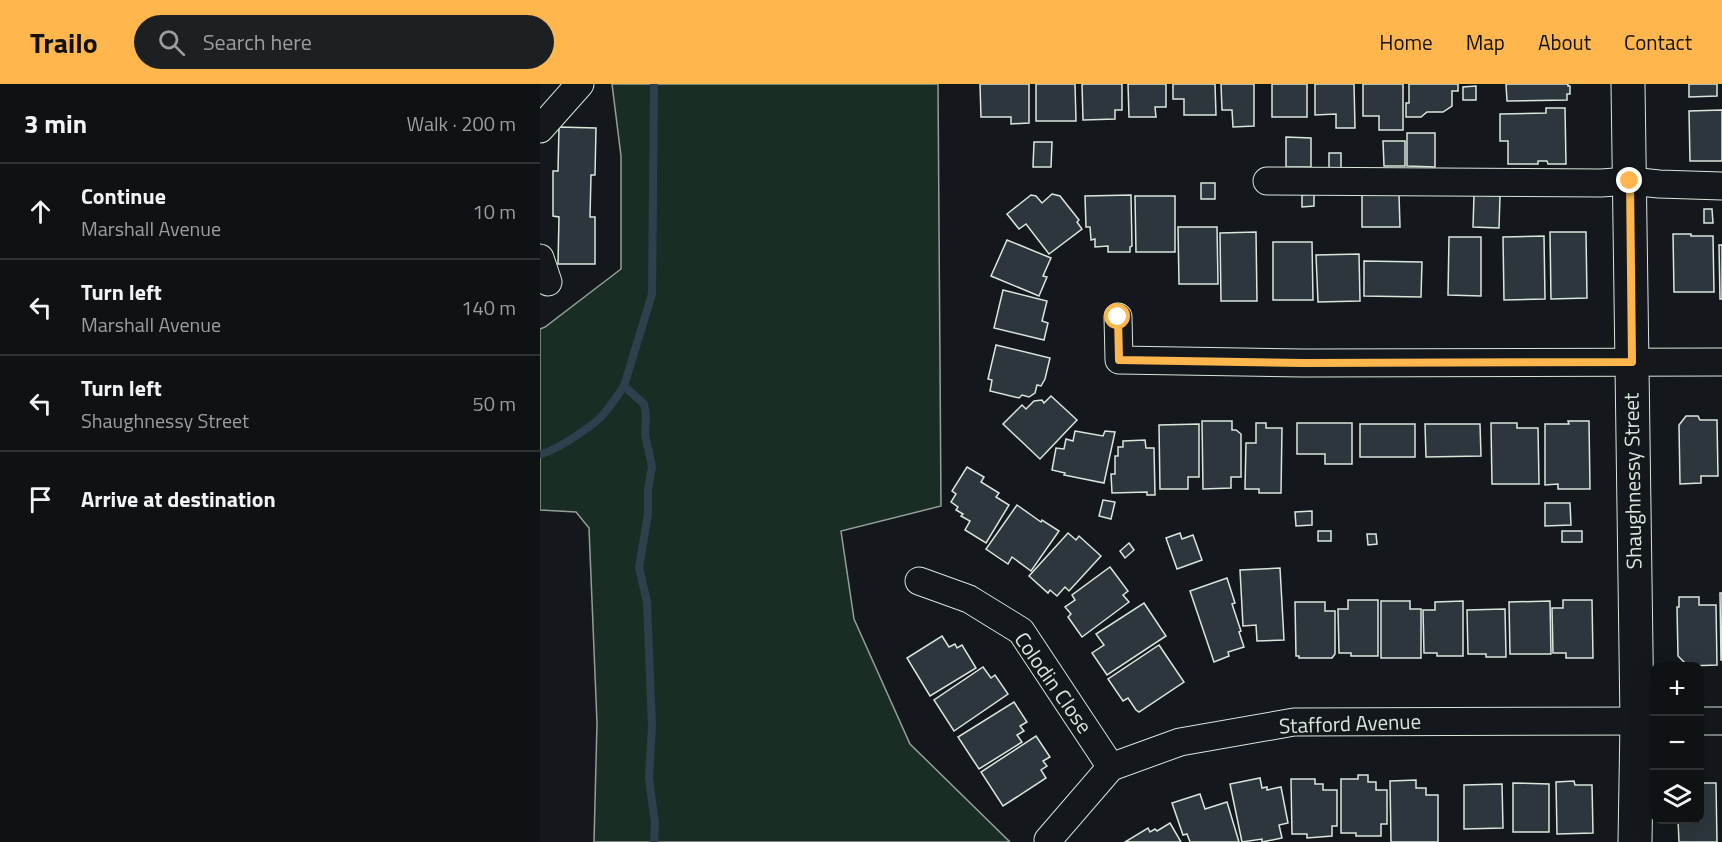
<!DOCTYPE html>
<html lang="en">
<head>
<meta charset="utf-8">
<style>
  body { margin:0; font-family:"Titillium Web",sans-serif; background:#1d2022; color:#f1f3f6 }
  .controls { position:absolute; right:18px; bottom:18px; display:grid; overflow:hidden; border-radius:12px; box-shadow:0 6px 24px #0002 }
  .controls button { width:54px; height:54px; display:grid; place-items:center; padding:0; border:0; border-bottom:2px solid #2f3234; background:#0f1215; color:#f1f3f6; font:30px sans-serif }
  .stop { position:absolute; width:18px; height:18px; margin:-14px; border:4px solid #ffb74d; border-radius:50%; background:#fff }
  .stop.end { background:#ffb74d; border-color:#fff; box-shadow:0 2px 6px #0008 }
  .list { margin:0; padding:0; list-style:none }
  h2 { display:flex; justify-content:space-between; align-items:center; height:78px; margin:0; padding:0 24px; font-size:26px }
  h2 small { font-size:20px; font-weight:400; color:#9b9ea0 }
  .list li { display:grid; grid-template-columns:39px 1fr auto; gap:18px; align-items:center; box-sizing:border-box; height:96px; padding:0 24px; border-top:2px solid #2f3234 }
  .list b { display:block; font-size:22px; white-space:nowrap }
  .list p { margin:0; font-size:20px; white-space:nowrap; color:#9b9ea0 }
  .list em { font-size:20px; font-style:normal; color:#9b9ea0 }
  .icon { flex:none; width:33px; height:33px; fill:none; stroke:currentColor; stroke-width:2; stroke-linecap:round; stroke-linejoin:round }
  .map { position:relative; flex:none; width:1182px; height:758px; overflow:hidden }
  header { display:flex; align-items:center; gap:36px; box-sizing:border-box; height:84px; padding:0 30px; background:#ffb74d; color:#111 }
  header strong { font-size:28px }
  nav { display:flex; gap:33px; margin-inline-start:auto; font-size:21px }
  .search { width:420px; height:54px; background:#1d2022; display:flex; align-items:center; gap:15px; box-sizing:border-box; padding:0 21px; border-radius:33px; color:#9b9ea0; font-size:22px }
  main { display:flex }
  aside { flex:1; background:#0f1215 }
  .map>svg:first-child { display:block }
</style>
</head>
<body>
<header>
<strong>Trailo</strong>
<div class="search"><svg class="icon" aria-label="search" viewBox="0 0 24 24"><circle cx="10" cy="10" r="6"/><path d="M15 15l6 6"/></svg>Search here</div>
<nav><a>Home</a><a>Map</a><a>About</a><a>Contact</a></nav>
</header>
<main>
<aside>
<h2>3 min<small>Walk · 200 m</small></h2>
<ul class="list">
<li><svg class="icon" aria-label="ahead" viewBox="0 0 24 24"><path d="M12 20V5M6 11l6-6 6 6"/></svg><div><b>Continue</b><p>Marshall Avenue</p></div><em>10 m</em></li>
<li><svg class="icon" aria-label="left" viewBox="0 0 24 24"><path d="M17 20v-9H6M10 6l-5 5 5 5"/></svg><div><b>Turn left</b><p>Marshall Avenue</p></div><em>140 m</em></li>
<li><svg class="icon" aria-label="left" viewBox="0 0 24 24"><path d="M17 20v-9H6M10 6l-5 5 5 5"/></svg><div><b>Turn left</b><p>Shaughnessy Street</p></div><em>50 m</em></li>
<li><svg class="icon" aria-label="arrive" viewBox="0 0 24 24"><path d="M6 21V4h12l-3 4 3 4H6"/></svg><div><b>Arrive at destination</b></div></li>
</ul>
</aside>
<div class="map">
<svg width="1182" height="758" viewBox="0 0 1182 758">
  <rect width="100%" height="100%" fill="#14181c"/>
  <!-- green -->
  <path fill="#1a2d24" stroke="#939e99" stroke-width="1.5" d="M72,0h326l3,422 -100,25 13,88 56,125 100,98h-416l3,-119 -8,-195 -13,-16 -36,-2v-181l5,-2 76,-58v-113z"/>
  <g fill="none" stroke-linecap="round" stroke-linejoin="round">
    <!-- stream -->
    <g stroke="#2f3f4d" stroke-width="8">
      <path d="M114,0l-2,210 -28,92 20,18 2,10 -1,20 7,33 -4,22v25l-9,53 8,35 5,124 -3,52 6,45 -1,19"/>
      <path d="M0,370c13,-1 52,-28 61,-37 9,-10 16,-21 23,-31"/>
    </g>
  </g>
  <!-- building -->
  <g fill="#2c363c" stroke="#d8e6dc" stroke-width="1.5">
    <path d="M440,0h49v39l-18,1v-7h-30z"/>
    <path d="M496,0h39l1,37h-40z"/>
    <path d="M542,0h40v26h-7v9l-32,1z"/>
    <path d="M588,0h38v23h-11l1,10h-27z"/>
    <path d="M633,0h42l1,31h-32v-16h-11z"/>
    <path d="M681,0h33v42l-21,1 -1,-17h-10z"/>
    <rect x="732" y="0" width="35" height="33"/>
    <path d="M775,0h39l1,44h-19v-14l-21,1z"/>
    <path d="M823,0h40v46h-24v-14h-16z"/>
    <path d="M869,0h49v7h-6v15l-9,6h-16l-6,5h-15v-14h3z"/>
    <path d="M966,0h62v2h2v8h-3v6l-60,1z"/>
    <path d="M1149,0h28v12l-28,1z"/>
    <path d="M936,2v14h-13v-13z"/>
    <path d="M1006,24h19l1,56h-18l-1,-3h-9v3h-30v-23h-8v-27l46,-1z"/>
    <path d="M1182,26v51h-32l-1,-50z"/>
    <path d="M19,43l37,1 -1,47h-4l-1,42h5v47h-37l1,-47 -6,-1v-45h5z"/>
    <path d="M867,49h28v34l-28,-1z"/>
    <path d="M746,53l25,1v29h-25z"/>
    <path d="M843,57h22v25h-21z"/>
    <path d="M494,58h18l-1,25h-18z"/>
    <rect x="789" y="69" width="12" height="15"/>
    <rect x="661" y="99" width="14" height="16"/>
    <path d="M512,110l8,2 19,24 -2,2 5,7 -33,25 -23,-30 -7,5 -12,-15 24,-19 5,1 6,7z"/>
    <path d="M774,110v12l-12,1v-12z"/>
    <path d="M859,110l1,33h-38v-32z"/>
    <path d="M591,111l1,51 -2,1v5h-22v-6l-13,1v-8l-4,1 -1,-13h-4l-1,-31z"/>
    <path d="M934,111l26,1 -1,32 -26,-1z"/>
    <path d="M595,112h40v56h-39z"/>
    <path d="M1164,125h8l1,14h-9z"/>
    <path d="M638,143h39l1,57h-39z"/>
    <path d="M716,148l1,69h-36l-1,-68z"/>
    <path d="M1010,148h36l1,66 -36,1z"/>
    <path d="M1133,150h18v2h22l1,56h-40z"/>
    <path d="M1004,152l1,63 -41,1 -1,-63z"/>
    <path d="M909,153h32v59l-33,-1z"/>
    <path d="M467,156l44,18 -8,18 4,1 -8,19 -48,-20z"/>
    <path d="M733,158h39l1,58h-40z"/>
    <path d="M1179,161h3v54h-2z"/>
    <path d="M819,170l1,47 -42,1 -2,-47z"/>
    <path d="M824,177l58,1 -1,35 -57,-1z"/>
    <path d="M463,206l44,11 -5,20 6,2 -4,17 -50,-12z"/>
    <path d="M456,261l54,13 -5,21 -4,7 -4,-1 -2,8 -6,4 -7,-2 -3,3 -29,-7 2,-11 -4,-1z"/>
    <path d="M511,312l26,24 -37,39 -37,-35 19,-19 4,4 8,-8 8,-1 2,3z"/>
    <path d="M1146,332h12l2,4h17l1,56h-17v7l-21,1 -1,-59z"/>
    <path d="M662,337h30v9h4l5,4v43h-10v11l-28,1z"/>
    <path d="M1028,337h21l1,68h-32v-5l-13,1v-61h24z"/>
    <path d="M716,339h10v5h16l-1,65h-22v-4h-14l1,-46h10z"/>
    <path d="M757,339h55v41h-27v-10h-28z"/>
    <path d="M951,339h26v5h21l1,56h-47z"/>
    <path d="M659,340v53h-11v12h-28l-1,-64z"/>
    <rect x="820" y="340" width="55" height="33"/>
    <path d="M885,340h55l1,32 -55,1z"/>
    <path d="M535,347l28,5 2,-5 10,1 -11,51 -40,-8 1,-2 -13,-3 4,-22 8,1 2,-10 7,2z"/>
    <path d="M605,356l1,8h8l1,47h-8v-3l-35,1 -1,-19h4v-18h3v-9h5v-6z"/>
    <path d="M427,383l17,10 -3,5 18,11 -3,4 13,8 -23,38 -21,-13 5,-9 -9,-5 2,-2 -7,-4 2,-3 -7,-5 5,-8 -4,-3z"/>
    <path d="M563,416l12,2 -4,17 -12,-3z"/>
    <path d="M1005,419h25l1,22 -26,1z"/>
    <path d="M477,421l24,17 1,-2 17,11 -28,40 -19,-14 -4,7 -22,-15z"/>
    <path d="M772,427v14l-16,1 -1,-14z"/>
    <rect x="778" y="447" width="13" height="10"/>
    <rect x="1022" y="447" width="20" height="11"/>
    <path d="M528,449l8,7 3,-4 22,20 -32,35 -4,-4 -8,9 -7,-6 -2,3 -19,-17z"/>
    <path d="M640,449l2,6 11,-4 9,25 -25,9 -11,-31z"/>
    <path d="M827,450h9l1,10 -9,1z"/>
    <path d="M589,459l5,7 -9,8 -5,-7z"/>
    <path d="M570,483l18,24 -5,4 6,7 -47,35 -14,-20 3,-3 -6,-7 10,-7 -3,-5z"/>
    <path d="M740,484l4,72 -27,1 -1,-16 -13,1 -3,-56z"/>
    <path d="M687,494l8,25 -3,1 9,27 -2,1 5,15 -16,5 1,4 -15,6 -24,-71z"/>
    <path d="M1180,509h2v67h-1z"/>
    <path d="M1139,513h20v8h17l1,60 -29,1 -10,-10 -1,-49h2z"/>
    <path d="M808,516h30v56h-27v-3h-12l-1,-44h10z"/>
    <path d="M1023,516h29l1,58h-27v-5h-13l-1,-45h11z"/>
    <path d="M841,517h29v8h11v49h-40z"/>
    <path d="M923,517v55h-26v-3h-13l-1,-43h12v-8z"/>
    <path d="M1010,517l1,53h-41l-1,-52z"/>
    <path d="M755,518h30v9h10v43l-3,4h-33v-2h-3z"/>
    <path d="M604,519l22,33 -59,39 -15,-22 12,-8 -8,-11z"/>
    <path d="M965,525l1,48h-20v-3h-18l-1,-44z"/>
    <path d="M402,552l7,11 6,-3 2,4 5,-3 14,23 -46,28 -23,-38z"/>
    <path d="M619,561l25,37 -45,30 -3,-2 -8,-12 -5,3 -15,-22z"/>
    <path d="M443,583l8,11 4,-3 13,19 -54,37 -20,-31z"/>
    <path d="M474,618l13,20 -7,4 4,5 -7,4 5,7 -43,27 -21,-32z"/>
    <path d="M496,652l14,21 -7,4 4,5 -6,4 5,8 -43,28 -22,-34z"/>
    <path d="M818,691h10v7h8v8h11v34h-6v12h-25v-3h-15v-54h17z"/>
    <path d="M720,694l2,10 5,-1v3l14,-3 7,36 -9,2 3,13 -20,4v-3l-20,3 -12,-58z"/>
    <path d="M751,695h24v5h8v6h14v36h-5v10l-25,2v-4h-15z"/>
    <path d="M876,696v8h10v7h12v47h-47l-1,-61z"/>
    <path d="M1034,697l1,4h17l1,48 -36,1 -1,-52z"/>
    <path d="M973,699l36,1v48h-36z"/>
    <path d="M1160,699h16l1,59h-38l-1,-22h22z"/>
    <path d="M962,700l1,44 -39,1v-44z"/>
    <path d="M660,710l5,15 22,-7 12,40h-49l-3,-8 -4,1 -11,-32z"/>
    <path d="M630,739l11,19h-56l23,-14 2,4 5,-3 2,2z"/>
  </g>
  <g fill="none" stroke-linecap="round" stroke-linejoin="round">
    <defs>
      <g id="minor">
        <path d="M0,45l40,-45"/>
        <path d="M727,97l334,2 29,-2 29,3 63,2"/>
        <path d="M0,174l8,24"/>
        <path d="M578,233l1,43 184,3 419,-1"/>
        <path d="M379,497l50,18 52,32 90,136"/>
        <path d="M1160,637h22"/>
        <path d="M508,756l63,-73 69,-25 114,-20 360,-1"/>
      </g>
      <path id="major" d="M1088,0l9,637 -2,121"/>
    </defs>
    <!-- minor casing -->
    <use href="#minor" stroke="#d8e6dc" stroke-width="29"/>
    <!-- major casing -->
    <use href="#major" stroke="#d8e6dc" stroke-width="35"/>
    <!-- minor -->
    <use href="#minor" stroke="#14181c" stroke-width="27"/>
    <!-- major -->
    <use href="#major" stroke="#14181c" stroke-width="33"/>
  </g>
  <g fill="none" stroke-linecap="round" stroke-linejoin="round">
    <!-- route -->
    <path stroke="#ffb74d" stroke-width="8" d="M578,233l1,43 184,3 329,-1 -2,-181"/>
  </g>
  <g text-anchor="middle" stroke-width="4.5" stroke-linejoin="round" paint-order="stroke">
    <!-- street labels -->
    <g font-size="21" fill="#d8e6dc" stroke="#14181c">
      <text transform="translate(1093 397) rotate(-91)" y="7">Shaughnessy Street</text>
      <text transform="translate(513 599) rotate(55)" y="7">Colodin Close</text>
      <text transform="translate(810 640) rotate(-2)" y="7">Stafford Avenue</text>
    </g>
  </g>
</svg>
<div class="controls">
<button>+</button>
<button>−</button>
<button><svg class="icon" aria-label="layers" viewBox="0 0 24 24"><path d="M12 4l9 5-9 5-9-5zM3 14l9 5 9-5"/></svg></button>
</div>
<div class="stop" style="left:578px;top:233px"></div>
<div class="stop end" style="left:1090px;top:97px"></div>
</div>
</main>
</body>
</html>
